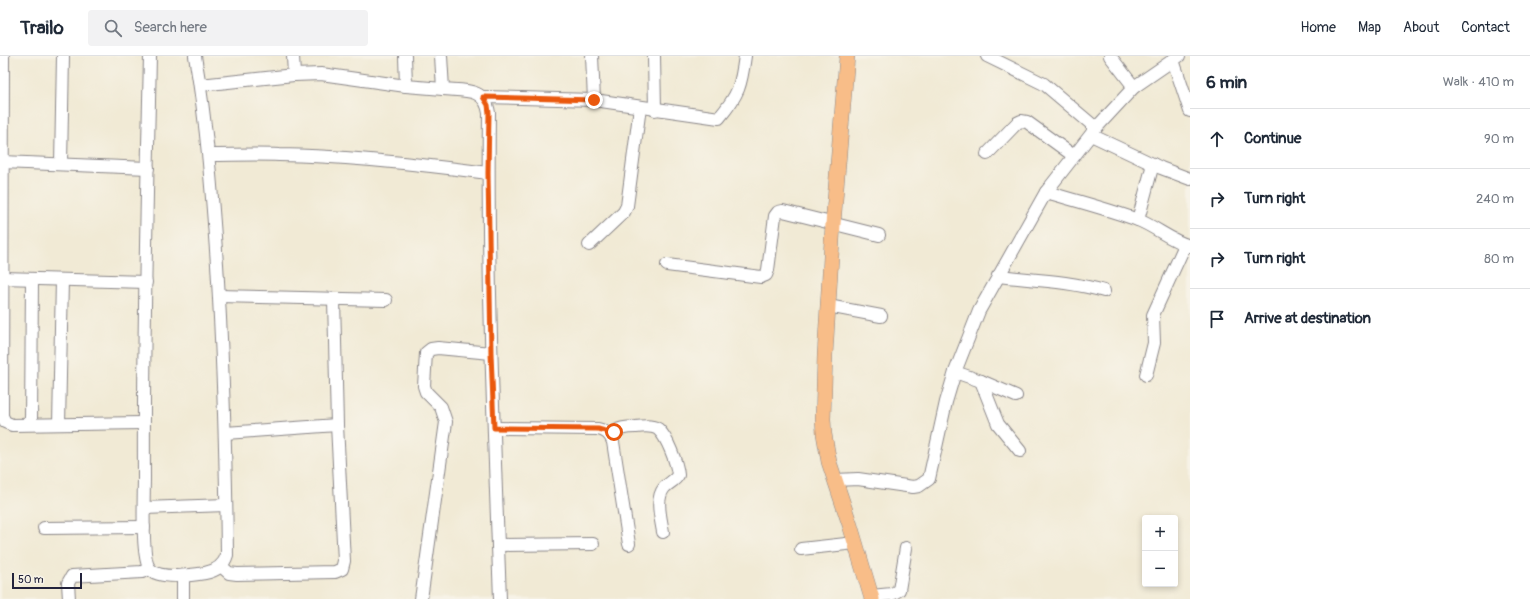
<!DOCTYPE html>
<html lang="en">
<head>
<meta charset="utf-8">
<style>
  body { margin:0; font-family:Pangolin,sans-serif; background:#f2f2f3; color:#1f2937 }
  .controls { position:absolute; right:12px; bottom:12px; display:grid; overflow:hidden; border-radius:4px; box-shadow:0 2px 6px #0003 }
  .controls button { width:36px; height:36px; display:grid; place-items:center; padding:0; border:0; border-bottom:1px solid #e0e1e3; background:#fff; color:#1f2937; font:20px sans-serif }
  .scale { position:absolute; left:12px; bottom:10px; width:70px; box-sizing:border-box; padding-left:4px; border:2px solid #22223b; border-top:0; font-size:11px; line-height:14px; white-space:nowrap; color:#22223b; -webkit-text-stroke:3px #f7f3e8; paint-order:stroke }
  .stop { position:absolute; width:12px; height:12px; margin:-9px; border:3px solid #ea580c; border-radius:50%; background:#fff }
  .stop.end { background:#ea580c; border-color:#fff; box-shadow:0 1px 4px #0008 }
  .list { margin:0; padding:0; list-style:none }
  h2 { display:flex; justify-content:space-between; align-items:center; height:52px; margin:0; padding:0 16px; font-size:17px }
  h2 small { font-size:13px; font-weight:400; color:#747a83 }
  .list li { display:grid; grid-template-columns:26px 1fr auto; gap:12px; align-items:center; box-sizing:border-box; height:60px; padding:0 16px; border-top:1px solid #e0e1e3 }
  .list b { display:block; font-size:15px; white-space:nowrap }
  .list em { font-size:13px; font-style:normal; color:#747a83 }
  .icon { flex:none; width:22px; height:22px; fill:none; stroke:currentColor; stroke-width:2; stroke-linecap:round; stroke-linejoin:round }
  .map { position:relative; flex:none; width:1190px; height:543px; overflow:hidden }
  header { display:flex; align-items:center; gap:24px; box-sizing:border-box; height:56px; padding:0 20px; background:#fff; border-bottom:1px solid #e0e1e3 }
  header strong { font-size:19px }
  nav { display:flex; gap:22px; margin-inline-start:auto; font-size:14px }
  .search { width:280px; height:36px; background:#f2f2f3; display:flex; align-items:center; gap:10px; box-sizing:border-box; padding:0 14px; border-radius:4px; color:#747a83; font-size:15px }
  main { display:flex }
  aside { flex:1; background:#fff }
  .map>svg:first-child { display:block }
</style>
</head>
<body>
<header>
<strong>Trailo</strong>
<div class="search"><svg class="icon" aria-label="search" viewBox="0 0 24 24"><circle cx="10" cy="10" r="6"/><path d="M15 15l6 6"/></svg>Search here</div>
<nav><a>Home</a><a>Map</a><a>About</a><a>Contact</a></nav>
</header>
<main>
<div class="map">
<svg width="1190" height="543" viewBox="0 0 1190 543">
  <rect width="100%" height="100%" fill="#f7f3e8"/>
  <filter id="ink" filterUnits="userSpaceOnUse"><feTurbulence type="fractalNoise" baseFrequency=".025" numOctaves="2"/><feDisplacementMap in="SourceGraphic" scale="8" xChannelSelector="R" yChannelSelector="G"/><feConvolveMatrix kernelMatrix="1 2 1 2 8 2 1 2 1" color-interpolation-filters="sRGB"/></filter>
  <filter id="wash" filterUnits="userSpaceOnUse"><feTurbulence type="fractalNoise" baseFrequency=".012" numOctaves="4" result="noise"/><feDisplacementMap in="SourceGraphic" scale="16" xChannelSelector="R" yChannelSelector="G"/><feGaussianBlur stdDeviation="0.9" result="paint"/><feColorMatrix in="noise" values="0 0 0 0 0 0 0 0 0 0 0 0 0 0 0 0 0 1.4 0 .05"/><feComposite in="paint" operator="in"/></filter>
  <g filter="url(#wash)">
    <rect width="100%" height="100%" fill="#f1ead5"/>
  </g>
  <g filter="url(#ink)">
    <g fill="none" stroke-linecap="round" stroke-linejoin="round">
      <defs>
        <g id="minor">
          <path d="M3,0l-1,360 3,6 7,3 131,-2"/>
          <path d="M150,0c-3,140 -7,280 -6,421 0,16 -3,83 6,92 9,11 43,6 55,4 11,-2 19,-8 22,-18 -1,-97 -4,-194 -10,-291 -5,-70 -10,-139 -22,-208"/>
          <path d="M293,0l1,19"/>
          <path d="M405,0l1,30"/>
          <path d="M441,0l2,33c21,2 42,-2 46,24 -2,162 5,324 11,486"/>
          <path d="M592,0l2,44"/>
          <path d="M654,0l1,54"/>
          <path d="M987,0l57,28 52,44"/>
          <path d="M1110,0l24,31"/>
          <path d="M1173,4l17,51"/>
          <path d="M200,29l94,-10 27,-1 85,12 37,3"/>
          <path d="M483,41l111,3 125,18c20,-24 22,-32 26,-62"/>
          <path d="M1091,79l70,33 29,11"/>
          <path d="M987,98l30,-31 4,-2 6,1 47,34"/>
          <path d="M209,99c23,0 47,-1 70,0 70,1 140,9 209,18"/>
          <path d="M2,106l146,6"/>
          <path d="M61,108l2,-108"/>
          <path d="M1046,136c31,9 62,17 92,28 18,7 33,21 52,26"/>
          <path d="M1138,164l15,-56"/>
          <path d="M589,189l35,-33 3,-6 13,-99"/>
          <path d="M667,209l94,12 5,-2 2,-5 7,-54 3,-4 5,-1 96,24"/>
          <path d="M998,220c35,4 72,5 106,15"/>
          <path d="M2,222l144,4"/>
          <path d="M219,240l167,4"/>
          <path d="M828,250l53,10"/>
          <path d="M955,316l26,9 35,15"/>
          <path d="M1146,319l8,-32 -1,-28 32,-70"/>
          <path d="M981,325l17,43 22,27"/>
          <path d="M31,368l1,-145"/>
          <path d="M59,368l3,-144"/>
          <path d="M494,372l104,1c8,2 12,5 15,13l16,102"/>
          <path d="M225,377l112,-8"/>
          <path d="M610,379c8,-7 16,-8 26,-8 7,-1 16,-2 22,2 9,8 19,34 20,46 -3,6 -10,8 -14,13 -9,11 -3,31 -1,44"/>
          <path d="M835,424l23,-1 55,8 6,-1 10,-7 17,-77 9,-30 24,-61 67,-119 50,-64 38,-41 45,-31"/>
          <path d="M144,452l82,-3"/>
          <path d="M44,472l100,-1"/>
          <path d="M498,489l95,-1"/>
          <path d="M801,493l54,-6"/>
          <path d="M221,510l8,7 8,1 98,-2 7,-3 2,-8 -7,-136 -3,-126"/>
          <path d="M183,520v23"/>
          <path d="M871,540l21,-2 7,-4 7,-42"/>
          <path d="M69,543l-1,-16 4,-7 70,-4 7,-3"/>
          <path d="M421,543l25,-177 -5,-15 -15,-15 -2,-6 2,-33 5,-4 7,-1 53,5"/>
        </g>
        <path id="major" d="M847,0l-14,168 -8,131 -2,64 1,15 5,28 21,63 22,74"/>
      </defs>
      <!-- minor casing -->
      <use href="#minor" stroke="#8a8688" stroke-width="14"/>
      <!-- major casing -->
      <use href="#major" stroke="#8a8688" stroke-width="16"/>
      <!-- minor -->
      <use href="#minor" stroke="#fff" stroke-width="12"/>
      <!-- major -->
      <use href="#major" stroke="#f8bd88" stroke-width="15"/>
    </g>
  </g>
  <g fill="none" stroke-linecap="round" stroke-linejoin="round" filter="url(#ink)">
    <!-- route -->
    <path stroke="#ea580c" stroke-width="5" d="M594,44l-111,-3 5,8 1,8 -1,60 3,180 3,75 104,1 7,2 5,4 4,-3"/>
  </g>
</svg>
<div class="controls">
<button>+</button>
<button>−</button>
</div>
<div class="scale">50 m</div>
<div class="stop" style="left:614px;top:376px"></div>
<div class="stop end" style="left:594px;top:44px"></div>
</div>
<aside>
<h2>6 min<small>Walk · 410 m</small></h2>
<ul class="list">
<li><svg class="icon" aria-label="ahead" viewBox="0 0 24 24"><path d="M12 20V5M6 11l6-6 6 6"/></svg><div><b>Continue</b></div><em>90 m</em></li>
<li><svg class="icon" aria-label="right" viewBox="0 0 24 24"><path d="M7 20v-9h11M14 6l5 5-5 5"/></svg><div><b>Turn right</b></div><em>240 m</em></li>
<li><svg class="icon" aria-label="right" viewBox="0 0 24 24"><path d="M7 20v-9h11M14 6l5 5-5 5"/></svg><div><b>Turn right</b></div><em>80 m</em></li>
<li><svg class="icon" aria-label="arrive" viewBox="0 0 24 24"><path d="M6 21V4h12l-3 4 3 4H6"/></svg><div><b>Arrive at destination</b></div></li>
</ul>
</aside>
</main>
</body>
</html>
